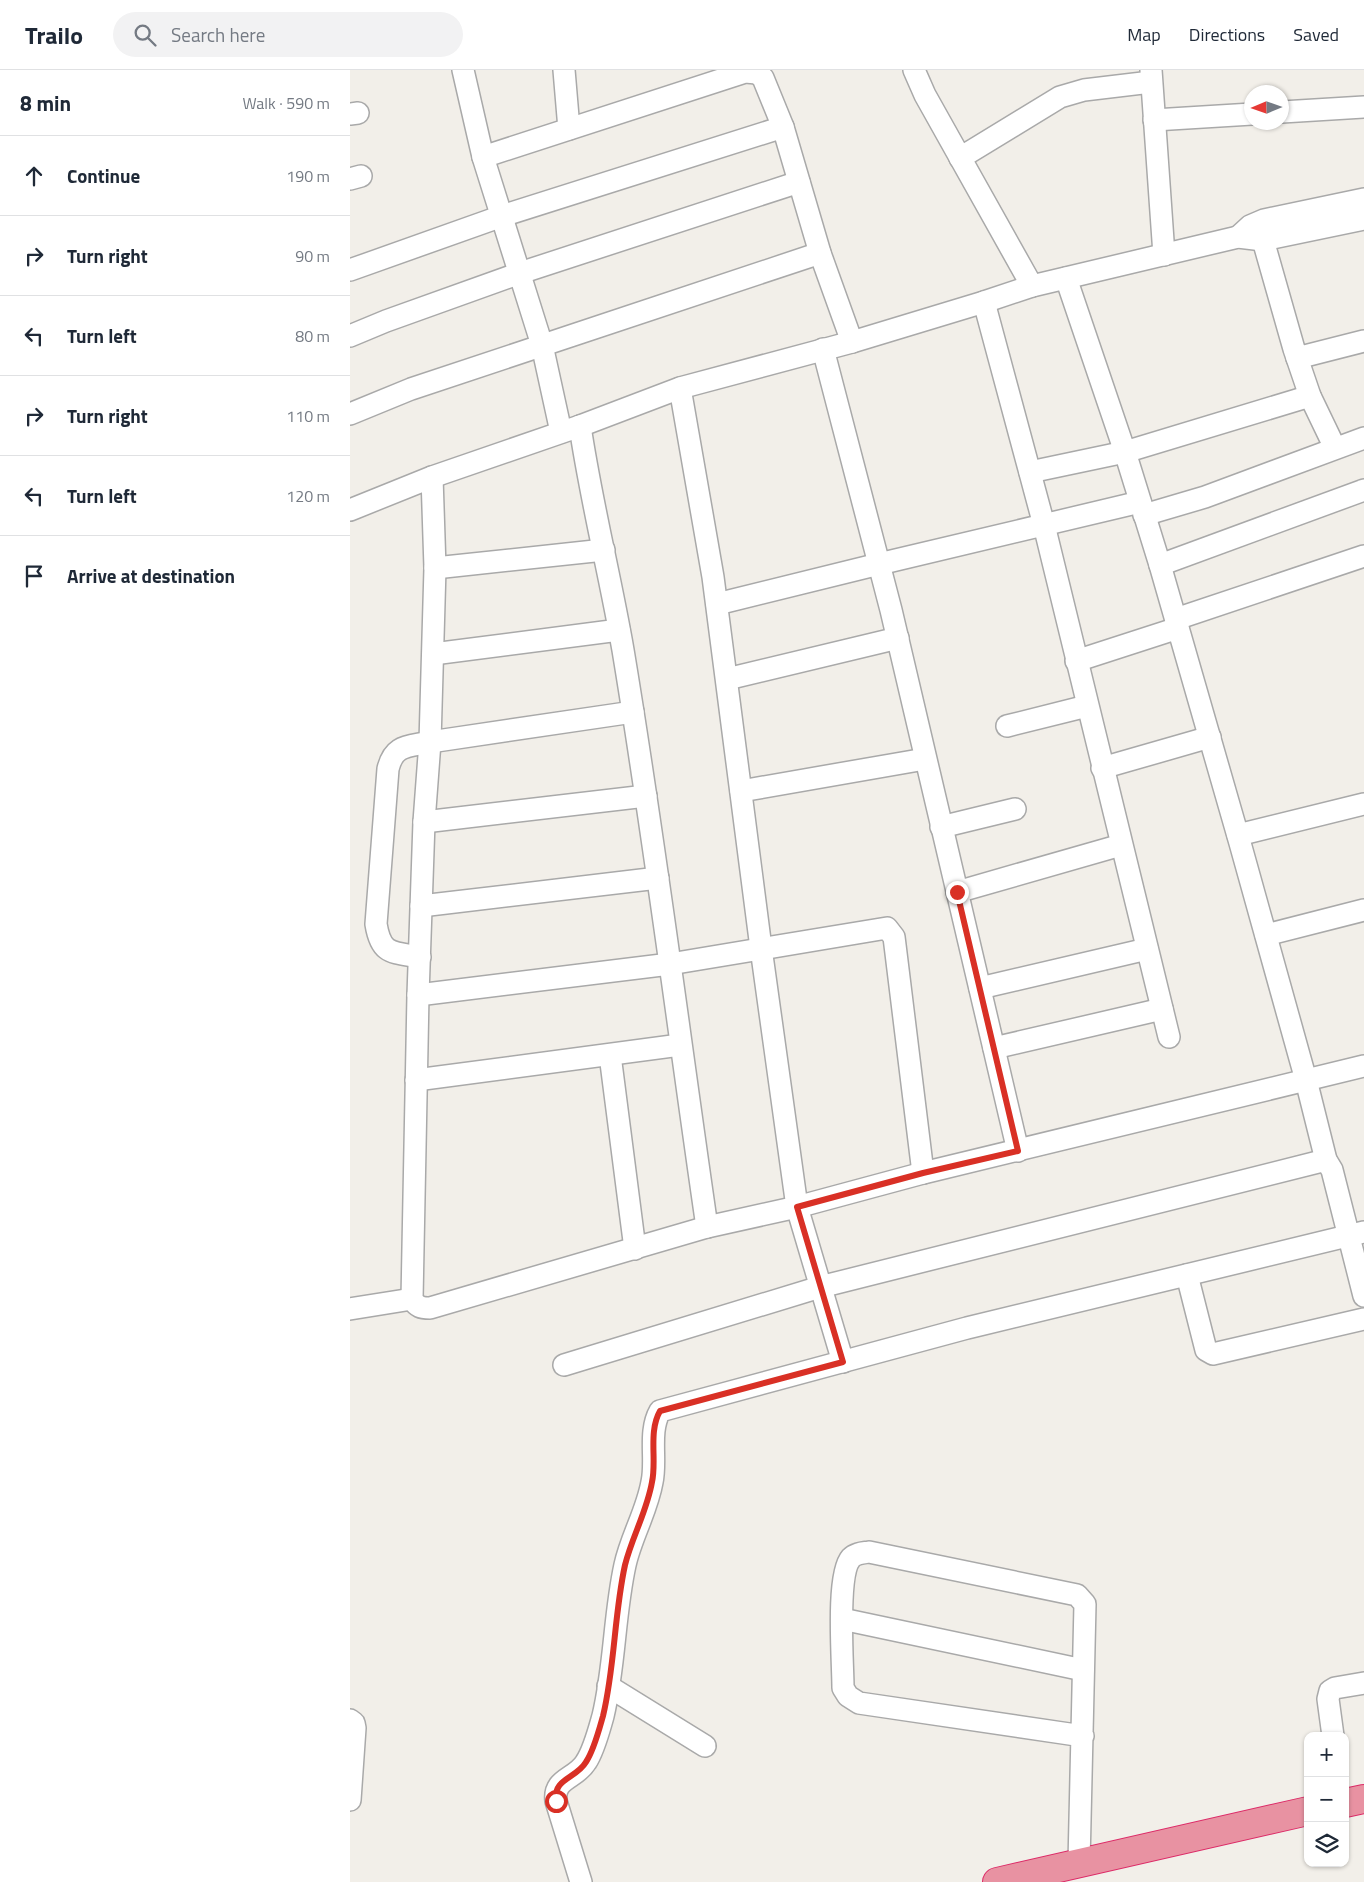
<!DOCTYPE html>
<html lang="en">
<head>
<meta charset="utf-8">
<style>
  body { margin:0; font-family:"Titillium Web",sans-serif; background:#f2f2f3; color:#1f2937 }
  .controls { position:absolute; right:15px; bottom:15px; display:grid; overflow:hidden; border-radius:10px; box-shadow:0 1px 4px #0004 }
  .controls button { width:45px; height:45px; display:grid; place-items:center; padding:0; border:0; border-bottom:1px solid #e0e1e3; background:#fff; color:#1f2937; font:25px sans-serif }
  .compass { position:absolute; left:894px; top:15px; width:45px; height:45px; border-radius:50%; background:#fff; box-shadow:0 1px 4px #0004; rotate:268deg }
  .stop { position:absolute; width:15px; height:15px; margin:-11px; border:4px solid #d93025; border-radius:50%; background:#fff }
  .stop.end { background:#d93025; border-color:#fff; box-shadow:0 1px 5px #0008 }
  .list { margin:0; padding:0; list-style:none }
  h2 { display:flex; justify-content:space-between; align-items:center; height:65px; margin:0; padding:0 20px; font-size:21px }
  h2 small { font-size:16px; font-weight:400; color:#747a83 }
  .list li { display:grid; grid-template-columns:32px 1fr auto; gap:15px; align-items:center; box-sizing:border-box; height:80px; padding:0 20px; border-top:1px solid #e0e1e3 }
  .list b { display:block; font-size:19px; white-space:nowrap }
  .list em { font-size:16px; font-style:normal; color:#747a83 }
  .icon { flex:none; width:28px; height:28px; fill:none; stroke:currentColor; stroke-width:2; stroke-linecap:round; stroke-linejoin:round }
  .map { position:relative; flex:none; width:1014px; height:1812px; overflow:hidden }
  header { display:flex; align-items:center; gap:30px; box-sizing:border-box; height:70px; padding:0 25px; background:#fff; border-bottom:1px solid #e0e1e3 }
  header strong { font-size:24px }
  nav { display:flex; gap:28px; margin-inline-start:auto; font-size:18px }
  .search { width:350px; height:45px; background:#f2f2f3; display:flex; align-items:center; gap:12px; box-sizing:border-box; padding:0 18px; border-radius:28px; color:#747a83; font-size:19px }
  main { display:flex }
  aside { flex:1; background:#fff }
  .map>svg:first-child { display:block }
</style>
</head>
<body>
<header>
<strong>Trailo</strong>
<div class="search"><svg class="icon" aria-label="search" viewBox="0 0 24 24"><circle cx="10" cy="10" r="6"/><path d="M15 15l6 6"/></svg>Search here</div>
<nav><a>Map</a><a>Directions</a><a>Saved</a></nav>
</header>
<main>
<aside>
<h2>8 min<small>Walk · 590 m</small></h2>
<ul class="list">
<li><svg class="icon" aria-label="ahead" viewBox="0 0 24 24"><path d="M12 20V5M6 11l6-6 6 6"/></svg><div><b>Continue</b></div><em>190 m</em></li>
<li><svg class="icon" aria-label="right" viewBox="0 0 24 24"><path d="M7 20v-9h11M14 6l5 5-5 5"/></svg><div><b>Turn right</b></div><em>90 m</em></li>
<li><svg class="icon" aria-label="left" viewBox="0 0 24 24"><path d="M17 20v-9H6M10 6l-5 5 5 5"/></svg><div><b>Turn left</b></div><em>80 m</em></li>
<li><svg class="icon" aria-label="right" viewBox="0 0 24 24"><path d="M7 20v-9h11M14 6l5 5-5 5"/></svg><div><b>Turn right</b></div><em>110 m</em></li>
<li><svg class="icon" aria-label="left" viewBox="0 0 24 24"><path d="M17 20v-9H6M10 6l-5 5 5 5"/></svg><div><b>Turn left</b></div><em>120 m</em></li>
<li><svg class="icon" aria-label="arrive" viewBox="0 0 24 24"><path d="M6 21V4h12l-3 4 3 4H6"/></svg><div><b>Arrive at destination</b></div></li>
</ul>
</aside>
<div class="map">
<svg width="1014" height="1812" viewBox="0 0 1014 1812">
  <rect width="100%" height="100%" fill="#f2efe9"/>
  <g fill="none" stroke-linecap="round" stroke-linejoin="round">
    <defs>
      <g id="minor">
        <path d="M113,0l20,87 59,188 19,87"/>
        <path d="M214,0l5,59"/>
        <path d="M564,0l11,25 107,191"/>
        <path d="M801,0l13,185"/>
        <path d="M932,42l82,-5"/>
        <path d="M0,44l8,-1"/>
        <path d="M804,50l98,-6"/>
        <path d="M133,87l262,-85 12,1 6,5 20,49 37,126 32,89"/>
        <path d="M610,88l100,-61 24,-7 67,-8"/>
        <path d="M0,109l11,-3"/>
        <path d="M888,167l12,-11 14,-6 100,-21"/>
        <path d="M913,170l31,109 16,47 25,52"/>
        <path d="M0,200l152,-54 281,-89"/>
        <path d="M716,208l59,174 35,113 80,278 66,237 20,80 6,10 32,126"/>
        <path d="M634,232l60,223 125,512"/>
        <path d="M0,266l36,-15 134,-48 279,-91"/>
        <path d="M473,279l68,261 127,541"/>
        <path d="M947,288l67,-17"/>
        <path d="M330,318l33,189 48,371 36,259 46,155"/>
        <path d="M0,344l61,-25 409,-136"/>
        <path d="M230,356c11,75 30,149 43,224 32,192 56,385 84,577"/>
        <path d="M680,402l95,-20 185,-56"/>
        <path d="M82,407l3,91 -5,174 -6,80 -6,173 -6,304c5,8 9,9 18,9l277,-81 90,-20 126,-34 441,-107"/>
        <path d="M0,440l82,-33 148,-51 100,-38 172,-46 132,-40 48,-16 206,-49 25,3 101,-21"/>
        <path d="M794,445l61,-18 159,-59"/>
        <path d="M810,495l204,-75"/>
        <path d="M85,498l169,-18"/>
        <path d="M367,534l162,-40 261,-62"/>
        <path d="M826,549l188,-63"/>
        <path d="M83,584l186,-24"/>
        <path d="M726,591l102,-33"/>
        <path d="M377,609l171,-41"/>
        <path d="M657,656l80,-20"/>
        <path d="M752,698l108,-31"/>
        <path d="M391,721l184,-32"/>
        <path d="M74,752l222,-26"/>
        <path d="M591,757l74,-18"/>
        <path d="M888,765l126,-31"/>
        <path d="M607,822l164,-47"/>
        <path d="M71,836l237,-28"/>
        <path d="M916,865l98,-25"/>
        <path d="M70,887c-28,-5 -39,-2 -44,-33l12,-155c6,-25 20,-22 42,-27l203,-30"/>
        <path d="M630,918l167,-39"/>
        <path d="M68,925l252,-31 217,-36 7,9 1,8 28,228"/>
        <path d="M644,978l168,-39"/>
        <path d="M260,985l25,194"/>
        <path d="M66,1010l264,-35"/>
        <path d="M837,1205l19,75 7,4 151,-35"/>
        <path d="M0,1239l62,-10"/>
        <path d="M214,1295l256,-78 506,-127"/>
        <path d="M492,1549l241,51"/>
        <path d="M258,1616l97,60"/>
        <path d="M0,1650l4,3 1,5 -5,72"/>
        <path d="M983,1666l-5,-37 2,-8 5,-3 29,-5"/>
        <path d="M729,1793l6,-259 -8,-9 -208,-43c-6,1 -13,1 -18,6 -15,17 -8,104 -8,130l5,8 11,7 224,33"/>
        <path d="M231,1812l-25,-81c-3,-23 20,-22 30,-39 8,-12 13,-32 17,-46 12,-50 11,-101 22,-151 6,-28 22,-54 27,-83 5,-22 -4,-50 8,-71l307,-83 397,-96"/>
      </g>
      <g id="highway">
        <path d="M995,1733l19,-4"/>
        <path d="M647,1812l311,-71"/>
      </g>
    </defs>
    <!-- minor casing -->
    <use href="#minor" stroke="#a9a9a9" stroke-width="24"/>
    <!-- highway casing -->
    <use href="#highway" stroke="#dc2a67" stroke-width="30"/>
    <!-- minor -->
    <use href="#minor" stroke="#fff" stroke-width="21"/>
    <!-- highway -->
    <use href="#highway" stroke="#e892a2" stroke-width="28"/>
  </g>
  <g fill="none" stroke-linecap="round" stroke-linejoin="round">
    <!-- route -->
    <path stroke="#d93025" stroke-width="6" d="M206,1731c-3,-23 20,-22 30,-39 8,-12 13,-32 17,-46 12,-50 11,-101 22,-151 7,-28 22,-54 27,-83 5,-22 -4,-50 8,-71l183,-49 -46,-155 126,-34 95,-22 -61,-259"/>
  </g>
</svg>
<div class="controls">
<button>+</button>
<button>−</button>
<button><svg class="icon" aria-label="layers" viewBox="0 0 24 24"><path d="M12 4l9 5-9 5-9-5zM3 14l9 5 9-5"/></svg></button>
</div>
<svg class="compass" viewBox="-18 -18 36 36"><path d="M0-13l5 13h-10z" fill="#e53935"/><path d="M0 13l5-13h-10z" fill="#747a83"/></svg>
<div class="stop" style="left:206px;top:1731px"></div>
<div class="stop end" style="left:607px;top:822px"></div>
</div>
</main>
</body>
</html>
